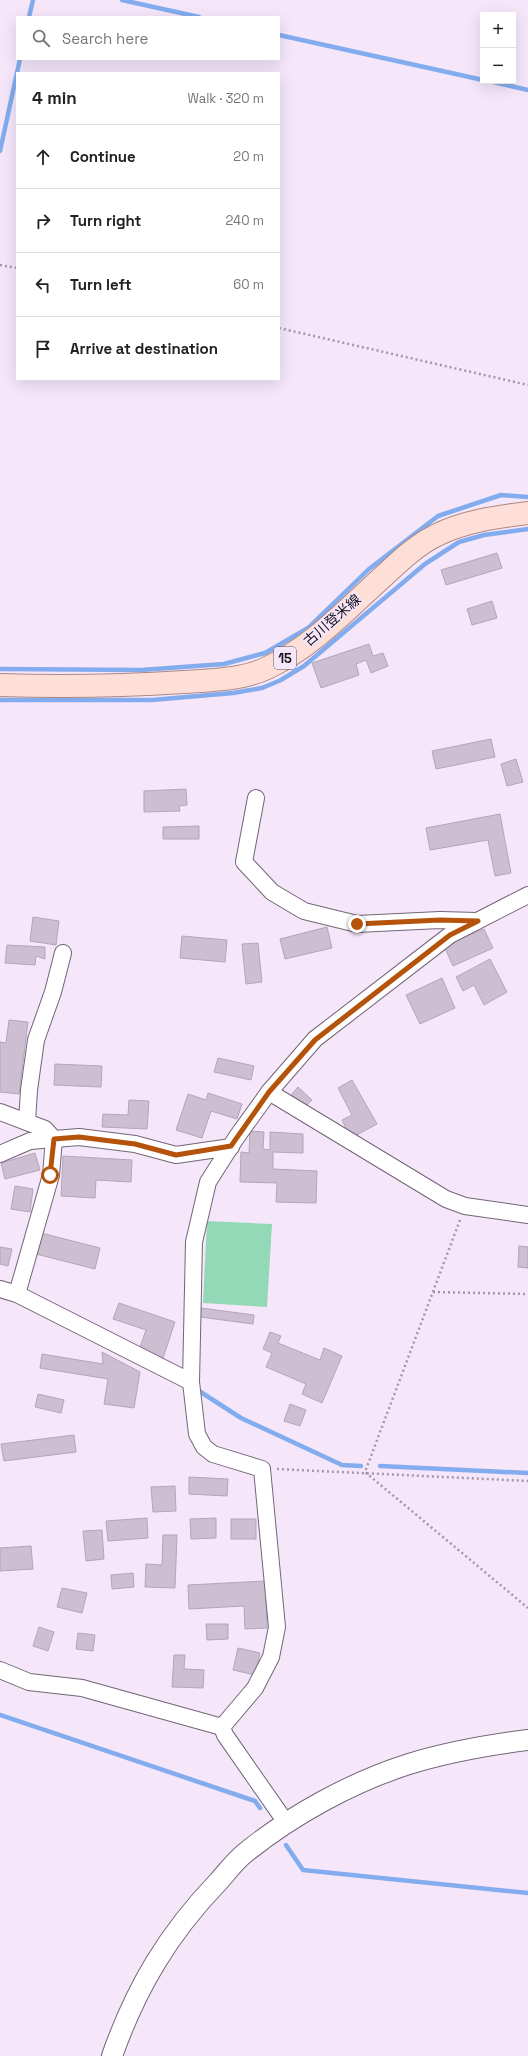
<!DOCTYPE html>
<html lang="en">
<head>
<meta charset="utf-8">
<style>
  body { margin:0; font-family:"Space Grotesk","Noto Sans JP",sans-serif; background:#f2f2f2; color:#222 }
  .controls { position:absolute; right:12px; top:12px; display:grid; overflow:hidden; border-radius:0px; box-shadow:0 4px 16px #0002 }
  .controls button { width:36px; height:36px; display:grid; place-items:center; padding:0; border:0; border-bottom:1px solid #e0e0e0; background:#fff; color:#222; font:20px sans-serif }
  .stop { position:absolute; width:12px; height:12px; margin:-9px; border:3px solid #b45309; border-radius:50%; background:#fff }
  .stop.end { background:#b45309; border-color:#fff; box-shadow:0 1px 4px #0008 }
  .list { margin:0; padding:0; list-style:none }
  h2 { display:flex; justify-content:space-between; align-items:center; height:52px; margin:0; padding:0 16px; font-size:17px }
  h2 small { font-size:13px; font-weight:400; color:#767676 }
  .list li { display:grid; grid-template-columns:26px 1fr auto; gap:12px; align-items:center; box-sizing:border-box; height:64px; padding:0 16px; border-top:1px solid #e0e0e0 }
  .list b { display:block; font-size:15px; white-space:nowrap }
  .list em { font-size:13px; font-style:normal; color:#767676 }
  .icon { flex:none; width:22px; height:22px; fill:none; stroke:currentColor; stroke-width:2; stroke-linecap:round; stroke-linejoin:round }
  .map { position:relative; flex:none; width:528px; height:2056px; overflow:hidden }
  .search { position:absolute; background:#fff; box-shadow:0 4px 16px #0002; left:16px; top:16px; width:264px; height:44px; display:flex; align-items:center; gap:10px; box-sizing:border-box; padding:0 14px; border-radius:0px; color:#767676; font-size:15px }
  .panel { position:absolute; background:#fff; box-shadow:0 4px 16px #0002; left:16px; top:72px; width:264px; height:308px; border-radius:0px }
  .map>svg:first-child { display:block }
</style>
</head>
<body>
<div class="map">
<svg width="528" height="2056" viewBox="0 0 528 2056">
  <rect width="100%" height="100%" fill="#f5e6fa"/>
  <!-- green -->
  <path fill="#93d8b7" d="M207,1221l65,3 -5,83 -64,-4z"/>
  <g fill="none" stroke-linecap="round" stroke-linejoin="round">
    <!-- stream -->
    <g stroke="#82aced" stroke-width="4.5">
      <path d="M122,0l77,17"/>
      <path d="M29,17l4,-17"/>
      <path d="M279,35l204,45"/>
      <path d="M489,81l39,9"/>
      <path d="M0,151l20,-92"/>
      <path d="M0,669l141,1 83,-6 41,-11 43,-25 61,-59 69,-53 63,-21 27,2"/>
      <path d="M0,700h152l81,-7 29,-5 19,-8 23,-14 121,-102 34,-22 25,-7 44,-6"/>
      <path d="M196,1389l45,29 101,47 19,1"/>
      <path d="M380,1466l148,7"/>
      <path d="M0,1715l255,86 5,7"/>
      <path d="M286,1845l17,25 225,23"/>
    </g>
  </g>
  <!-- building -->
  <g fill="#cdbed1" stroke="#b4a5b8">
    <path d="M497,553l5,15 -56,17 -5,-15z"/>
    <path d="M492,601l5,17 -25,7 -5,-16z"/>
    <path d="M369,644l4,12 10,-3 5,13 -17,7 -5,-13 -10,4 3,11 -38,13 -9,-25z"/>
    <path d="M491,739l4,18 -59,12 -4,-18z"/>
    <path d="M516,759l7,23 -16,4 -6,-22z"/>
    <path d="M186,789l1,16 -8,1 1,5 -36,1v-21z"/>
    <path d="M500,814l11,59 -16,3 -7,-36 -58,10 -4,-22z"/>
    <path d="M199,826v13h-36v-12z"/>
    <path d="M33,917l26,4 -3,24 -26,-4z"/>
    <path d="M327,927l5,21 -47,11 -5,-20z"/>
    <path d="M484,929l9,19 -40,18 -9,-20z"/>
    <path d="M182,936l45,4 -2,22 -45,-4z"/>
    <path d="M258,943l4,39 -16,2 -4,-40z"/>
    <path d="M7,945l38,2v12l-9,-3 -1,9 -30,-2z"/>
    <path d="M490,959l17,33 -23,13 -10,-20 -11,6 -7,-14z"/>
    <path d="M442,978l13,30 -35,16 -14,-29z"/>
    <path d="M9,1020l19,2 -9,72 -19,-2v-50l6,1z"/>
    <path d="M218,1058l36,8 -3,14 -37,-8z"/>
    <path d="M55,1064l47,2 -1,21 -47,-2z"/>
    <path d="M352,1080l25,44 -26,14 -9,-18 10,-5 -14,-27z"/>
    <path d="M298,1087l14,13 -7,7 -14,-12z"/>
    <path d="M208,1093l34,11 -5,15 -26,-8 -9,27 -26,-8 12,-36 18,6z"/>
    <path d="M129,1100l20,1 -2,28 -45,-2 1,-13 25,1z"/>
    <path d="M250,1131l14,1 -1,17 7,1v-18l33,2v19l-30,-1v17l44,2 -1,32 -40,-1 1,-19 -37,-1 1,-30 8,1z"/>
    <path d="M35,1153l5,17 -35,9 -4,-16z"/>
    <path d="M63,1156l69,4 -1,22 -35,-2 -1,18 -34,-2z"/>
    <path d="M15,1186l18,3 -3,23 -19,-3z"/>
    <path d="M41,1233l59,15 -5,21 -59,-15z"/>
    <path d="M519,1246l9,1v21l-10,-1z"/>
    <path d="M0,1247l12,2 -4,17 -8,-2z"/>
    <path d="M119,1303l56,19 -12,36 -24,-8 7,-20 -33,-11z"/>
    <path d="M201,1308l53,7 -1,9 -53,-7z"/>
    <path d="M270,1332l11,4 -3,7 42,17 4,-12 18,8 -20,47 -20,-9 4,-10 -40,-17 6,-14 -9,-4z"/>
    <path d="M102,1352l38,20 -6,36 -30,-4 4,-25 -68,-11 2,-14 61,10z"/>
    <path d="M38,1394l26,6 -3,13 -26,-6z"/>
    <path d="M290,1404l16,6 -6,16 -16,-5z"/>
    <path d="M74,1435l2,17 -72,9 -3,-17z"/>
    <path d="M189,1477l39,2 -1,17 -38,-2z"/>
    <path d="M175,1486l1,25 -23,1 -2,-25z"/>
    <path d="M147,1518l1,20 -40,3 -2,-20z"/>
    <path d="M216,1518v20l-25,1 -1,-20z"/>
    <rect x="231" y="1519" width="25" height="20"/>
    <path d="M102,1530l2,29 -18,2 -3,-30z"/>
    <path d="M163,1535h14l-2,53 -30,-1 1,-23 16,1z"/>
    <path d="M31,1546l2,23 -33,2v-23z"/>
    <path d="M133,1573l1,14 -22,2 -1,-14z"/>
    <path d="M265,1581l2,47 -22,1 -1,-23 -55,3 -1,-24z"/>
    <path d="M62,1588l25,5 -5,20 -25,-6z"/>
    <path d="M206,1624h22v15l-21,1z"/>
    <path d="M39,1627l15,5 -6,19 -15,-5z"/>
    <path d="M78,1633l17,2 -2,16 -17,-2z"/>
    <path d="M238,1648l22,5 -5,22 -22,-5z"/>
    <path d="M174,1655h11l-1,14 20,1 -1,18 -31,-1z"/>
  </g>
  <g fill="none" stroke-linecap="round" stroke-linejoin="round">
    <defs>
      <g id="minor">
        <path d="M256,798l-12,64 28,30 32,19 53,13 83,-4 37,1"/>
        <path d="M269,1092l177,107 19,7 63,9"/>
        <path d="M0,1112l45,17 9,10 -3,36 -34,119"/>
        <path d="M27,1122l2,-32 7,-50 17,-48 10,-39"/>
        <path d="M0,1154l30,-13 49,-4 56,7 41,11 55,-8"/>
        <path d="M0,1289l17,5 174,88"/>
        <path d="M0,1670l29,12 53,6 140,39"/>
        <path d="M287,1824l-62,-89 -3,-8 33,-39 16,-31 6,-30 -15,-158 -49,-15 -9,-7 -7,-13 -6,-52 3,-140 14,-60 28,-44 33,-46 46,-53 135,-104 78,-40"/>
      </g>
      <path id="tertiary" d="M112,2056c24,-68 56,-122 106,-174 9,-10 17,-21 27,-29 47,-38 107,-71 164,-89 39,-12 79,-19 119,-24"/>
      <path id="primary" d="M0,685c62,2 122,1 184,-3 27,-2 58,-2 83,-14 46,-21 83,-62 120,-95 15,-14 30,-28 48,-37 28,-15 62,-19 93,-23"/>
    </defs>
    <!-- minor casing -->
    <use href="#minor" stroke="#736577" stroke-width="18"/>
    <!-- tertiary casing -->
    <use href="#tertiary" stroke="#736577" stroke-width="22"/>
    <!-- primary casing -->
    <use href="#primary" stroke="#ad8882" stroke-width="24"/>
    <!-- path -->
    <g stroke="#a297a6" stroke-width="2.5" stroke-dasharray="2 3" stroke-linecap="butt">
      <path d="M0,265l17,3"/>
      <path d="M279,328l249,57"/>
      <path d="M460,1220l-95,252 163,136"/>
      <path d="M433,1292l95,2"/>
      <path d="M277,1469l251,12"/>
    </g>
    <!-- minor -->
    <use href="#minor" stroke="#fff" stroke-width="16"/>
    <!-- tertiary -->
    <use href="#tertiary" stroke="#fff" stroke-width="20"/>
    <!-- primary -->
    <use href="#primary" stroke="#fedfd7" stroke-width="22"/>
  </g>
  <g fill="none" stroke-linecap="round" stroke-linejoin="round">
    <!-- route -->
    <path stroke="#b45309" stroke-width="5" d="M50,1175l4,-36 25,-2 56,7 41,11 55,-9 38,-54 46,-52 135,-105 28,-14 -38,-1 -83,4"/>
  </g>
  <g text-anchor="middle" stroke-width="3.5" stroke-linejoin="round" paint-order="stroke">
    <!-- shield labels -->
    <rect fill="#f5e6fa" stroke="#59505b" stroke-width="1" x="274" y="647" width="22" height="22" rx="3"/>
    <g font-size="13" font-weight="bold" fill="#161017">
      <text x="285" y="663">15</text>
    </g>
    <!-- street labels -->
    <g font-size="14" fill="#161017" stroke="#f5e6fa">
      <text transform="translate(332 620) rotate(-41)" y="5">古川登米線</text>
    </g>
  </g>
</svg>
<div class="controls">
<button>+</button>
<button>−</button>
</div>
<div class="stop" style="left:50px;top:1175px"></div>
<div class="stop end" style="left:357px;top:924px"></div>
<div class="search"><svg class="icon" aria-label="search" viewBox="0 0 24 24"><circle cx="10" cy="10" r="6"/><path d="M15 15l6 6"/></svg>Search here</div>
<section class="panel">
<h2>4 min<small>Walk · 320 m</small></h2>
<ul class="list">
<li><svg class="icon" aria-label="ahead" viewBox="0 0 24 24"><path d="M12 20V5M6 11l6-6 6 6"/></svg><div><b>Continue</b></div><em>20 m</em></li>
<li><svg class="icon" aria-label="right" viewBox="0 0 24 24"><path d="M7 20v-9h11M14 6l5 5-5 5"/></svg><div><b>Turn right</b></div><em>240 m</em></li>
<li><svg class="icon" aria-label="left" viewBox="0 0 24 24"><path d="M17 20v-9H6M10 6l-5 5 5 5"/></svg><div><b>Turn left</b></div><em>60 m</em></li>
<li><svg class="icon" aria-label="arrive" viewBox="0 0 24 24"><path d="M6 21V4h12l-3 4 3 4H6"/></svg><div><b>Arrive at destination</b></div></li>
</ul>
</section>
</div>
</body>
</html>
